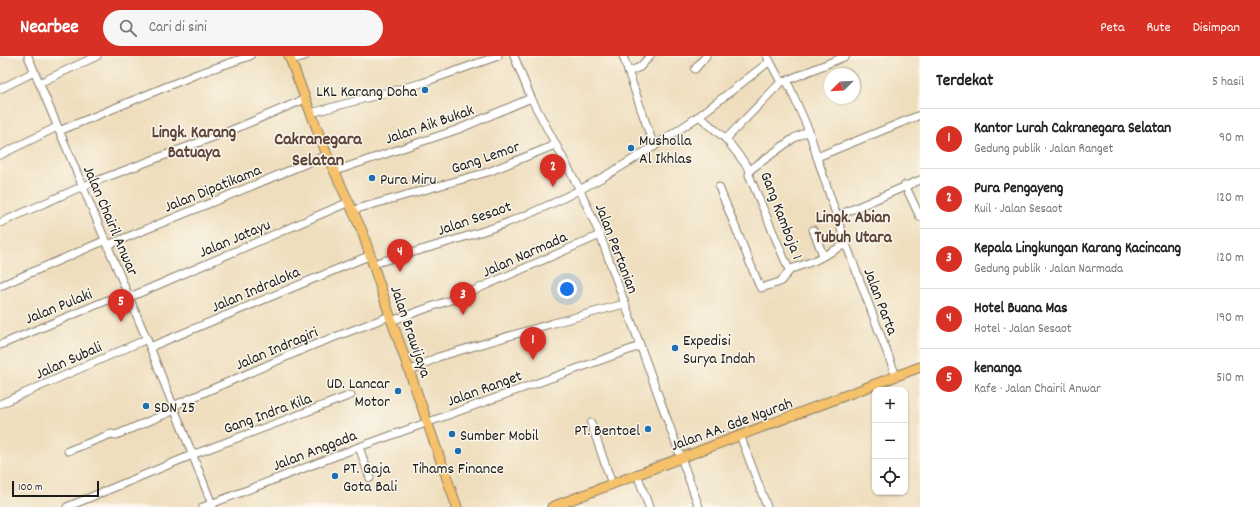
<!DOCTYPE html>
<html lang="id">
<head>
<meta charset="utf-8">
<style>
  body { margin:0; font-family:Dekko,sans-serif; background:#f6f6f6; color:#222 }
  .controls { position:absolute; right:12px; bottom:12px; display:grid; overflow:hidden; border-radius:8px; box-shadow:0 1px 3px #0004 }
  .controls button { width:36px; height:36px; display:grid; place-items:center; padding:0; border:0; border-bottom:1px solid #e0e0e0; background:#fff; color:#222; font:20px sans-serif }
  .compass { position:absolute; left:824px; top:12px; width:36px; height:36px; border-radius:50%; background:#fff; box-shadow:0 1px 3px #0004; rotate:246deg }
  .scale { position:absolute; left:12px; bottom:10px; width:87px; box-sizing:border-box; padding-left:4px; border:2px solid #1c1c1c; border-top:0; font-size:11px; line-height:14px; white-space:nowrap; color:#1c1c1c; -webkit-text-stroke:3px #fbf7ec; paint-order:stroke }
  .you { position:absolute; left:567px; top:233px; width:14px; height:14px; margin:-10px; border:3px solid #fff; border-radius:50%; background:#1a73e8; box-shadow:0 0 0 6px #1a73e833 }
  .badge { display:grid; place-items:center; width:26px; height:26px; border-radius:50%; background:#d93025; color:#fff; font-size:13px; font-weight:700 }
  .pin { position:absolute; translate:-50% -33px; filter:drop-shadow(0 1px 2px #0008) }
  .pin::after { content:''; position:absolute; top:21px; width:14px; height:12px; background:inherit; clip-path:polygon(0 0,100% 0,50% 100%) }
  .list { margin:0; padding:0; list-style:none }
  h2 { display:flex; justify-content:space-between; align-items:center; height:52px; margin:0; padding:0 16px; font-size:17px }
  h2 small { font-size:13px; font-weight:400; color:#767676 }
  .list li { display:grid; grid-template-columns:26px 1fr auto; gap:12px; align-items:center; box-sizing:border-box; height:60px; padding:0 16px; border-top:1px solid #e0e0e0 }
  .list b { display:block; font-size:15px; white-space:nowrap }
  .list p { margin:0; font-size:13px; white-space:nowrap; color:#767676 }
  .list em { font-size:13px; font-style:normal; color:#767676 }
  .icon { flex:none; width:22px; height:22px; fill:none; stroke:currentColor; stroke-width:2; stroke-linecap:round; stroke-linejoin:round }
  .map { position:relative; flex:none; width:920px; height:451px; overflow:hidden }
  header { display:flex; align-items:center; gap:24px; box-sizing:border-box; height:56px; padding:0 20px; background:#d93025; color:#fff }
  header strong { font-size:19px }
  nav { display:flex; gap:22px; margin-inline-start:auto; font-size:14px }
  .search { width:280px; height:36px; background:#f6f6f6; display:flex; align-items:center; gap:10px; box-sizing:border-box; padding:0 14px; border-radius:22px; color:#767676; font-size:15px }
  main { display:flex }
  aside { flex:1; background:#fff }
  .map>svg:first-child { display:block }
</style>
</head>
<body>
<header>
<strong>Nearbee</strong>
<div class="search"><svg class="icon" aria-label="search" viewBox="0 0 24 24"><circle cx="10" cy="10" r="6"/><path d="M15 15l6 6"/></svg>Cari di sini</div>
<nav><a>Peta</a><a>Rute</a><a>Disimpan</a></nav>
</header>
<main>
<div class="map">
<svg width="920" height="451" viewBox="0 0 920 451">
  <rect width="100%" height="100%" fill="#fbf7ec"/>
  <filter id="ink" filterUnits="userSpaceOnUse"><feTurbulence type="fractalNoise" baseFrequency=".025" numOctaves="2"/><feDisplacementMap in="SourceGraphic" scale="8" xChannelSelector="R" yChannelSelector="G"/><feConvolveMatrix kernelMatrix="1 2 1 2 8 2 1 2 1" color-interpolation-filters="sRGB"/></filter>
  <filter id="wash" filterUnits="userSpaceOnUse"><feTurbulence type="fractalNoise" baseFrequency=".012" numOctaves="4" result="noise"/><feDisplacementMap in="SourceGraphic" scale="16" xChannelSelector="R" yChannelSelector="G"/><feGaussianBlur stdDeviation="0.9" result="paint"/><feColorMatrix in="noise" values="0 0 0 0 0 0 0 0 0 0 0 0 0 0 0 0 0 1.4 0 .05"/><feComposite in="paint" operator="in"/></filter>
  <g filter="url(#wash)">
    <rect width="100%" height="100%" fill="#efdebd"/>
  </g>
  <g filter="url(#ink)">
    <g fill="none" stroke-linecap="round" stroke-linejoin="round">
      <defs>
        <g id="minor">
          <path d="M28,0l122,291 63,160"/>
          <path d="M514,0l17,42 49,92 20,45 99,272"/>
          <path d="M623,0l31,91"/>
          <path d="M767,0l14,26"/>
          <path d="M291,4l14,-4"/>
          <path d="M695,13l11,-13"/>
          <path d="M628,16l12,-5 10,-11"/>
          <path d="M787,25l22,50 8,26"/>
          <path d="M783,26l63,-26"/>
          <path d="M39,27l58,-27"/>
          <path d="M0,33l34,-17"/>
          <path d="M311,57l111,-30 76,-27"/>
          <path d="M699,60l71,-55"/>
          <path d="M59,75l138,-57 53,-18"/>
          <path d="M726,83l24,31"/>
          <path d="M0,99l57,-28"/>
          <path d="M750,114l-1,5 40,95"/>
          <path d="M750,114l44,-32 15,-7"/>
          <path d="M335,115l124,-42 72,-31"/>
          <path d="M905,129l15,32"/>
          <path d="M719,131l40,98 2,3 19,-6 11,-13 23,-8 32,-17"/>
          <path d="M353,154l135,-38 67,-27"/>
          <path d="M837,160l83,-36"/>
          <path d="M0,167l83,-37 149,-56 73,-31"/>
          <path d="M813,174l10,25"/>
          <path d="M108,189l219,-90"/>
          <path d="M373,208c43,-13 86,-24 128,-39 71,-26 136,-66 198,-109l27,23 55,-57"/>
          <path d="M0,230l106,-46"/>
          <path d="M130,241l219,-95"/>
          <path d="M391,265l68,-24 141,-62"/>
          <path d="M0,289l127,-53"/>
          <path d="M150,291l221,-92"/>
          <path d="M410,315l28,-14 112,-33 74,-20"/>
          <path d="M896,320l-50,-132 -29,-87 103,-42"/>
          <path d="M0,348l147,-65"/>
          <path d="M173,350l138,-60 79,-30"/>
          <path d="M591,367l21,61"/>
          <path d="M740,379l27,72"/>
          <path d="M359,391l11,31"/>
          <path d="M68,395l43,-17 5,1 59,-25"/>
          <path d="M637,418l12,33"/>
          <path d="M67,451l125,-52 159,-60"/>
          <path d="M203,451l156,-60 281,-101"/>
        </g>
        <g id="major">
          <path d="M289,0l38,99 35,76 28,85 67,191"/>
          <path d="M552,451l368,-140"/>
        </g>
      </defs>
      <!-- minor casing -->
      <use href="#minor" stroke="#867d6c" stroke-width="9"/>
      <!-- major casing -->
      <use href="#major" stroke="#867d6c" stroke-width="11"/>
      <!-- minor -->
      <use href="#minor" stroke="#fff" stroke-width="7"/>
      <!-- major -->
      <use href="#major" stroke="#f5c16b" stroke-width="9"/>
    </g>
  </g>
  <!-- markers -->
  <g fill="#1f6fb2" stroke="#fbf7ec" stroke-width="1.5">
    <circle cx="425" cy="34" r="4"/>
    <circle cx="631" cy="92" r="4"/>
    <circle cx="372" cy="122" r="4"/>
    <circle cx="675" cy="292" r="4"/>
    <circle cx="398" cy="335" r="4"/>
    <circle cx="146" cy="350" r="4"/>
    <circle cx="648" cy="373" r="4"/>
    <circle cx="452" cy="378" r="4"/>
    <circle cx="458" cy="395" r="4"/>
    <circle cx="335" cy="420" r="4"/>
  </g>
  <g text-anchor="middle" stroke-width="3" stroke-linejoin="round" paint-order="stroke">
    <!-- poi labels -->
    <g font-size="16" fill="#1c1c1c" stroke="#fbf7ec" text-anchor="start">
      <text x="417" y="40" text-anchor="end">LKL Karang Doha</text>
      <text x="639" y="89">Musholla<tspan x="639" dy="18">Al Ikhlas</tspan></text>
      <text x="380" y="128">Pura Miru</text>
      <text x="683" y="289">Expedisi<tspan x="683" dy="18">Surya Indah</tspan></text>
      <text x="390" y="332" text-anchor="end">UD. Lancar<tspan x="390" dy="18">Motor</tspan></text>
      <text x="154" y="356">SDN 25</text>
      <text x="640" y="379" text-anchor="end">PT. Bentoel</text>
      <text x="460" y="384">Sumber Mobil</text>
      <text x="343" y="417">PT. Gaja<tspan x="343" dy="18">Gota Bali</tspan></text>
      <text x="458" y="417" text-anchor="middle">Tihams Finance</text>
    </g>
    <!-- street labels -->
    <g font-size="16" fill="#1c1c1c" stroke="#fbf7ec">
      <text transform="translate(429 67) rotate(-19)" y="6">Jalan Aik Bukak</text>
      <text transform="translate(485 100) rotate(-19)" y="6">Gang Lemor</text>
      <text transform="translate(212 131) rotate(-22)" y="6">Jalan Dipatikama</text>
      <text transform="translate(783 159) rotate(69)" y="6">Gang Kamboja 1</text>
      <text transform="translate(474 161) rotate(-19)" y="6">Jalan Sesaot</text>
      <text transform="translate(112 164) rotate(67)" y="6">Jalan Chairil Anwar</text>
      <text transform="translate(234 181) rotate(-23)" y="6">Jalan Jatayu</text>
      <text transform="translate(618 192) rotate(69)" y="6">Jalan Pertanian</text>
      <text transform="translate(524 197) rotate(-24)" y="6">Jalan Narmada</text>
      <text transform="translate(255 232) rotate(-23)" y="6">Jalan Indraloka</text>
      <text transform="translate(882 245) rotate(69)" y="6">Jalan Parta</text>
      <text transform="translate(58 249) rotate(-22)" y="6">Jalan Pulaki</text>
      <text transform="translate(412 275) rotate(71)" y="6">Jalan Brawijaya</text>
      <text transform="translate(276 291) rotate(-23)" y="6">Jalan Indragiri</text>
      <text transform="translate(68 303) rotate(-24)" y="6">Jalan Subali</text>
      <text transform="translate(484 331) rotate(-20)" y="6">Jalan Ranget</text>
      <text transform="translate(267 356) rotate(-20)" y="6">Gang Indra Kila</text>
      <text transform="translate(731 367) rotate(-20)" y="6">Jalan AA. Gde Ngurah</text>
      <text transform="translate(314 393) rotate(-21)" y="6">Jalan Anggada</text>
    </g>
    <!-- neighbourhood labels -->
    <g font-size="17" font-weight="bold" fill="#5e453c" stroke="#fbf7ec">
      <text x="194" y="81">Lingk. Karang<tspan x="194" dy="20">Batuaya</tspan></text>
      <text x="853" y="166">Lingk. Abian<tspan x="853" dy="20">Tubuh Utara</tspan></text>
    </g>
    <!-- quarter labels -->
    <g font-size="18" font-weight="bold" fill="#5e453c" stroke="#fbf7ec">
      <text x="318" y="88">Cakranegara<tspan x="318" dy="21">Selatan</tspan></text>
    </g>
  </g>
</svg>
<div class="controls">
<button>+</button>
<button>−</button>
<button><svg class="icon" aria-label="locate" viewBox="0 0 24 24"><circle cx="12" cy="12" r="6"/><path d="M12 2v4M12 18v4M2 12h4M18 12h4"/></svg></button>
</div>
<svg class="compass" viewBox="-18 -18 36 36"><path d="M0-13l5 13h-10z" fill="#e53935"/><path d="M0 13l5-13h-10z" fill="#767676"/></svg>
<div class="scale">100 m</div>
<div class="you"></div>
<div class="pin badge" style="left:533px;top:304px">1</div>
<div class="pin badge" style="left:553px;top:131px">2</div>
<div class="pin badge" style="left:463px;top:259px">3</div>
<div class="pin badge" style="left:400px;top:216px">4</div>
<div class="pin badge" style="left:121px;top:266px">5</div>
</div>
<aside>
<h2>Terdekat<small>5 hasil</small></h2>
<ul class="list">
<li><span class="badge">1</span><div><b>Kantor Lurah Cakranegara Selatan</b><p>Gedung publik · Jalan Ranget</p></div><em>90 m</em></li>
<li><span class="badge">2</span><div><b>Pura Pengayeng</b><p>Kuil · Jalan Sesaot</p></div><em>120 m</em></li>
<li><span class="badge">3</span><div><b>Kepala Lingkungan Karang Kacincang</b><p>Gedung publik · Jalan Narmada</p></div><em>120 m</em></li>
<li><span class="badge">4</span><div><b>Hotel Buana Mas</b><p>Hotel · Jalan Sesaot</p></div><em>190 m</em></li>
<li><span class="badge">5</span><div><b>kenanga</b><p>Kafe · Jalan Chairil Anwar</p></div><em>510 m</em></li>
</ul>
</aside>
</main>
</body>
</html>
